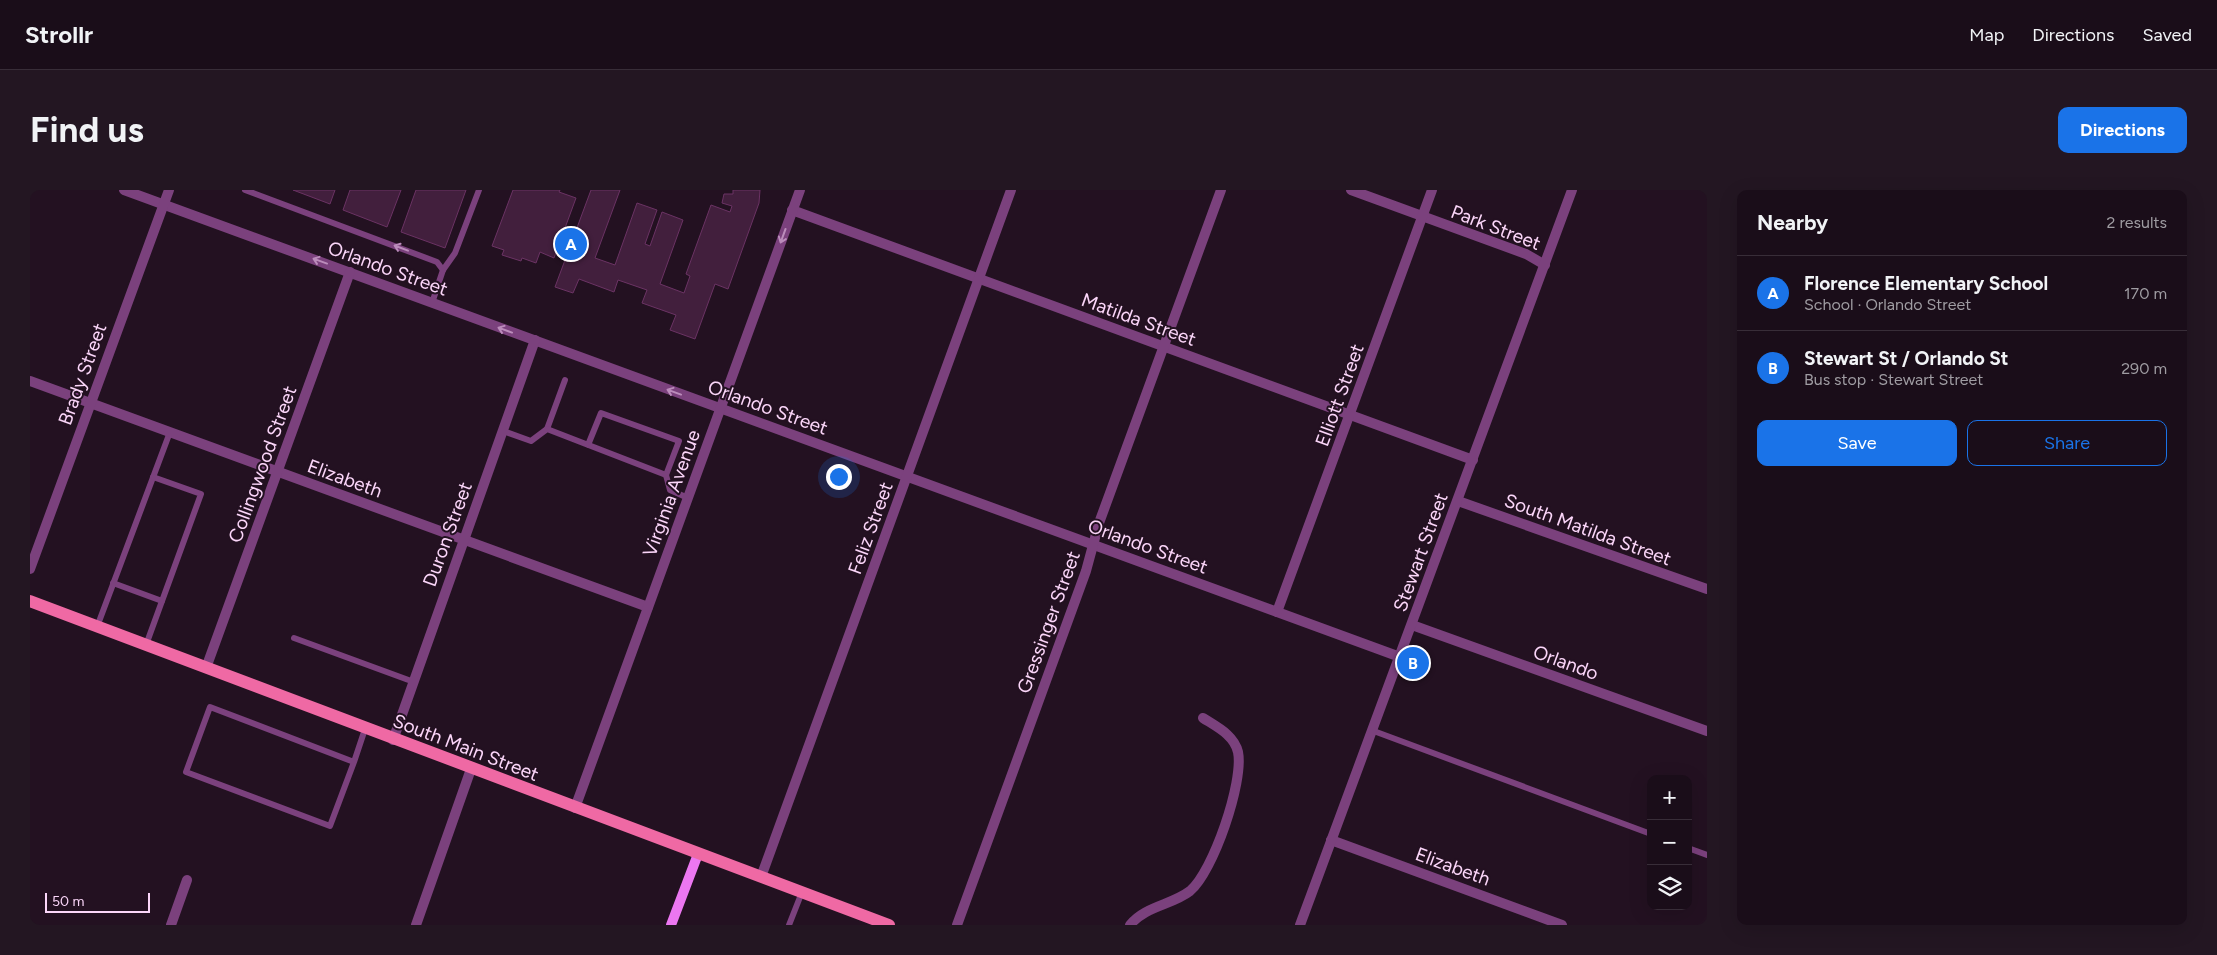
<!DOCTYPE html>
<html lang="en">
<head>
<meta charset="utf-8">
<style>
  body { margin:0; font-family:Figtree,sans-serif; background:#231622; color:#f1f3f6 }
  .controls { position:absolute; right:15px; bottom:15px; display:grid; overflow:hidden; border-radius:10px; box-shadow:0 5px 20px #0002 }
  .controls button { width:45px; height:45px; display:grid; place-items:center; padding:0; border:0; border-bottom:1px solid #382d38; background:#1a0d19; color:#f1f3f6; font:25px sans-serif }
  .scale { position:absolute; left:15px; bottom:12px; width:105px; box-sizing:border-box; padding-left:5px; border:2px solid #fbd6f9; border-top:0; font-size:14px; line-height:18px; white-space:nowrap; color:#fbd6f9; -webkit-text-stroke:4px #231121; paint-order:stroke }
  .you { position:absolute; left:808px; top:286px; width:18px; height:18px; margin:-12px; border:4px solid #fff; border-radius:50%; background:#1a73e8; box-shadow:0 0 0 8px #1a73e833 }
  .badge { display:grid; place-items:center; width:32px; height:32px; border-radius:50%; background:#1a73e8; color:#fff; font-size:16px; font-weight:700 }
  .pin { position:absolute; translate:-50% -50%; border:2px solid #fff; box-shadow:0 1px 5px #0006 }
  .list { margin:0; padding:0; list-style:none }
  h2 { display:flex; justify-content:space-between; align-items:center; height:65px; margin:0; padding:0 20px; font-size:21px }
  h2 small { font-size:16px; font-weight:400; color:#9f9ca2 }
  .list li { display:grid; grid-template-columns:32px 1fr auto; gap:15px; align-items:center; box-sizing:border-box; height:75px; padding:0 20px; border-top:1px solid #382d38 }
  .list b { display:block; font-size:19px; white-space:nowrap }
  .list p { margin:0; font-size:16px; white-space:nowrap; color:#9f9ca2 }
  .list em { font-size:16px; font-style:normal; color:#9f9ca2 }
  .actions { display:flex; gap:10px; padding:15px 20px }
  .actions a { flex:1; padding:11px 0; border:1px solid #1a73e8; border-radius:10px; text-align:center; font-size:18px; color:#1a73e8 }
  .actions .main { background:#1a73e8; color:#fff }
  .icon { flex:none; width:28px; height:28px; fill:none; stroke:currentColor; stroke-width:2; stroke-linecap:round; stroke-linejoin:round }
  .map { position:relative; flex:none; width:1677px; height:735px; overflow:hidden; border-radius:10px }
  header { display:flex; align-items:center; gap:30px; box-sizing:border-box; height:70px; padding:0 25px; background:#1a0d19; border-bottom:1px solid #382d38 }
  header strong { font-size:24px }
  nav { display:flex; gap:28px; margin-inline-start:auto; font-size:18px }
  .intro { display:flex; align-items:center; justify-content:space-between; box-sizing:border-box; height:120px; padding:0 30px }
  h1 { margin:0; font-size:35px }
  .button { padding:12px 22px; border-radius:10px; background:#1a73e8; color:#fff; font-size:18px; font-weight:700 }
  main { display:flex; gap:30px; padding:0 30px }
  aside { flex:1; background:#1a0d19; border-radius:10px; box-shadow:0 5px 20px #0002 }
  .map>svg:first-child { display:block }
</style>
</head>
<body>
<header>
<strong>Strollr</strong>
<nav><a>Map</a><a>Directions</a><a>Saved</a></nav>
</header>
<div class="intro"><h1>Find us</h1><a class="button">Directions</a></div>
<main>
<div class="map">
<svg width="1677" height="735" viewBox="0 0 1677 735">
  <rect width="100%" height="100%" fill="#231121"/>
  <!-- building -->
  <g fill="#421f3d" stroke="#6b3364">
    <path d="M263,0h42l-5,14z"/>
    <path d="M320,0h51l-14,37 -44,-17z"/>
    <path d="M386,0h50l-21,58 -44,-16z"/>
    <path d="M483,0h47l-1,2 17,6 -22,60 -14,-6 -4,11 -14,-5 -1,3 -19,-6 2,-5 -12,-4z"/>
    <path d="M561,0h29l-25,68 20,7 22,-62 20,7 -12,34 5,2 12,-34 21,8 -23,64 24,9 6,-17 -4,-2 25,-69 19,7 2,-6 -10,-3 2,-9h9v-4h27l-1,13 -31,86 -13,-5 -20,55 -25,-9 6,-15 -34,-12 5,-13 -29,-10 -4,12 -35,-13 -6,14 -18,-6z"/>
  </g>
  <g fill="none" stroke-linecap="round" stroke-linejoin="round">
    <!-- lane -->
    <g stroke="#7b417d" stroke-width="6">
      <path d="M215,0l192,72 6,8"/>
      <path d="M402,113l11,-33 12,-17 24,-63"/>
      <path d="M517,239l18,-49"/>
      <path d="M473,241l28,10 16,-12 119,46 13,-34 -78,-28 -13,32"/>
      <path d="M636,285l4,15 18,8"/>
      <path d="M83,393l49,18"/>
      <path d="M67,437l73,-195"/>
      <path d="M264,448l120,44"/>
      <path d="M116,455l55,-151 -48,-17"/>
      <path d="M1341,540l280,104"/>
      <path d="M324,572l-24,64 -144,-54 24,-65 144,55 11,-33"/>
      <path d="M1658,658l19,7"/>
      <path d="M759,735l13,-33"/>
    </g>
    <!-- street -->
    <g stroke="#7b417d" stroke-width="10">
      <path d="M94,0l1276,467"/>
      <path d="M1321,0l175,64 19,11"/>
      <path d="M762,20l681,250"/>
      <path d="M0,191l618,226"/>
      <path d="M1428,311l249,88"/>
      <path d="M0,379l139,-379"/>
      <path d="M1247,422l155,-422"/>
      <path d="M1382,435l295,106"/>
      <path d="M176,478l144,-396"/>
      <path d="M363,550l142,-400"/>
      <path d="M545,618l225,-618"/>
      <path d="M1301,650l231,85"/>
      <path d="M731,687l250,-687"/>
      <path d="M141,735l16,-45"/>
      <path d="M386,735l55,-156"/>
      <path d="M927,735l129,-354 13,-48 122,-333"/>
      <path d="M1100,735c15,-19 42,-20 60,-34 23,-19 54,-109 48,-139 -4,-17 -21,-25 -35,-34"/>
      <path d="M1270,735l272,-735"/>
    </g>
    <!-- secondary -->
    <path stroke="#ec77f1" stroke-width="10" d="M641,735l27,-71"/>
    <!-- primary -->
    <path stroke="#ef69a4" stroke-width="12" d="M0,411l859,324"/>
  </g>
  <!-- one-way arrows -->
  <defs><path id="oneway-shaft" d="M-6 0H5M1.5-3L5.5 0L1.5 3" fill="none" stroke-width="1.6" stroke-linecap="round" stroke-linejoin="round" transform="scale(1.25)"/></defs>
  <g stroke="#bb8cbb">
    <use href="#oneway-shaft" transform="translate(753 46) rotate(110)"/>
    <use href="#oneway-shaft" transform="translate(371 58) rotate(-159)"/>
    <use href="#oneway-shaft" transform="translate(290 71) rotate(-160)"/>
    <use href="#oneway-shaft" transform="translate(475 140) rotate(-160)"/>
    <use href="#oneway-shaft" transform="translate(644 202) rotate(-160)"/>
  </g>
  <g text-anchor="middle" stroke-width="4" stroke-linejoin="round" paint-order="stroke">
    <!-- street labels -->
    <g font-size="19" fill="#fbd6f9" stroke="#231121">
      <text transform="translate(1466 37) rotate(21)" y="7">Park Street</text>
      <text transform="translate(358 78) rotate(20)" y="7">Orlando Street</text>
      <text transform="translate(1109 129) rotate(20)" y="7">Matilda Street</text>
      <text transform="translate(52 184) rotate(-70)" y="7">Brady Street</text>
      <text transform="translate(1309 205) rotate(-70)" y="7">Elliott Street</text>
      <text transform="translate(738 217) rotate(20)" y="7">Orlando Street</text>
      <text transform="translate(232 274) rotate(-70)" y="7">Collingwood Street</text>
      <text transform="translate(315 288) rotate(20)" y="7">Elizabeth</text>
      <text transform="translate(641 303) rotate(-70)" y="7">Virginia Avenue</text>
      <text transform="translate(840 338) rotate(-70)" y="7">Feliz Street</text>
      <text transform="translate(1558 339) rotate(20)" y="7">South Matilda Street</text>
      <text transform="translate(417 344) rotate(-70)" y="7">Duron Street</text>
      <text transform="translate(1118 356) rotate(20)" y="7">Orlando Street</text>
      <text transform="translate(1390 362) rotate(-70)" y="7">Stewart Street</text>
      <text transform="translate(1018 432) rotate(-70)" y="7">Gressinger Street</text>
      <text transform="translate(1536 472) rotate(20)" y="7">Orlando</text>
      <text transform="translate(436 557) rotate(21)" y="7">South Main Street</text>
      <text transform="translate(1423 676) rotate(20)" y="7">Elizabeth</text>
    </g>
  </g>
</svg>
<div class="controls">
<button>+</button>
<button>−</button>
<button><svg class="icon" aria-label="layers" viewBox="0 0 24 24"><path d="M12 4l9 5-9 5-9-5zM3 14l9 5 9-5"/></svg></button>
</div>
<div class="scale">50 m</div>
<div class="you"></div>
<div class="pin badge" style="left:541px;top:54px">A</div>
<div class="pin badge" style="left:1383px;top:473px">B</div>
</div>
<aside>
<h2>Nearby<small>2 results</small></h2>
<ul class="list">
<li><span class="badge">A</span><div><b>Florence Elementary School</b><p>School · Orlando Street</p></div><em>170 m</em></li>
<li><span class="badge">B</span><div><b>Stewart St / Orlando St</b><p>Bus stop · Stewart Street</p></div><em>290 m</em></li>
</ul>
<div class="actions"><a class="main">Save</a><a>Share</a></div>
</aside>
</main>
</body>
</html>
